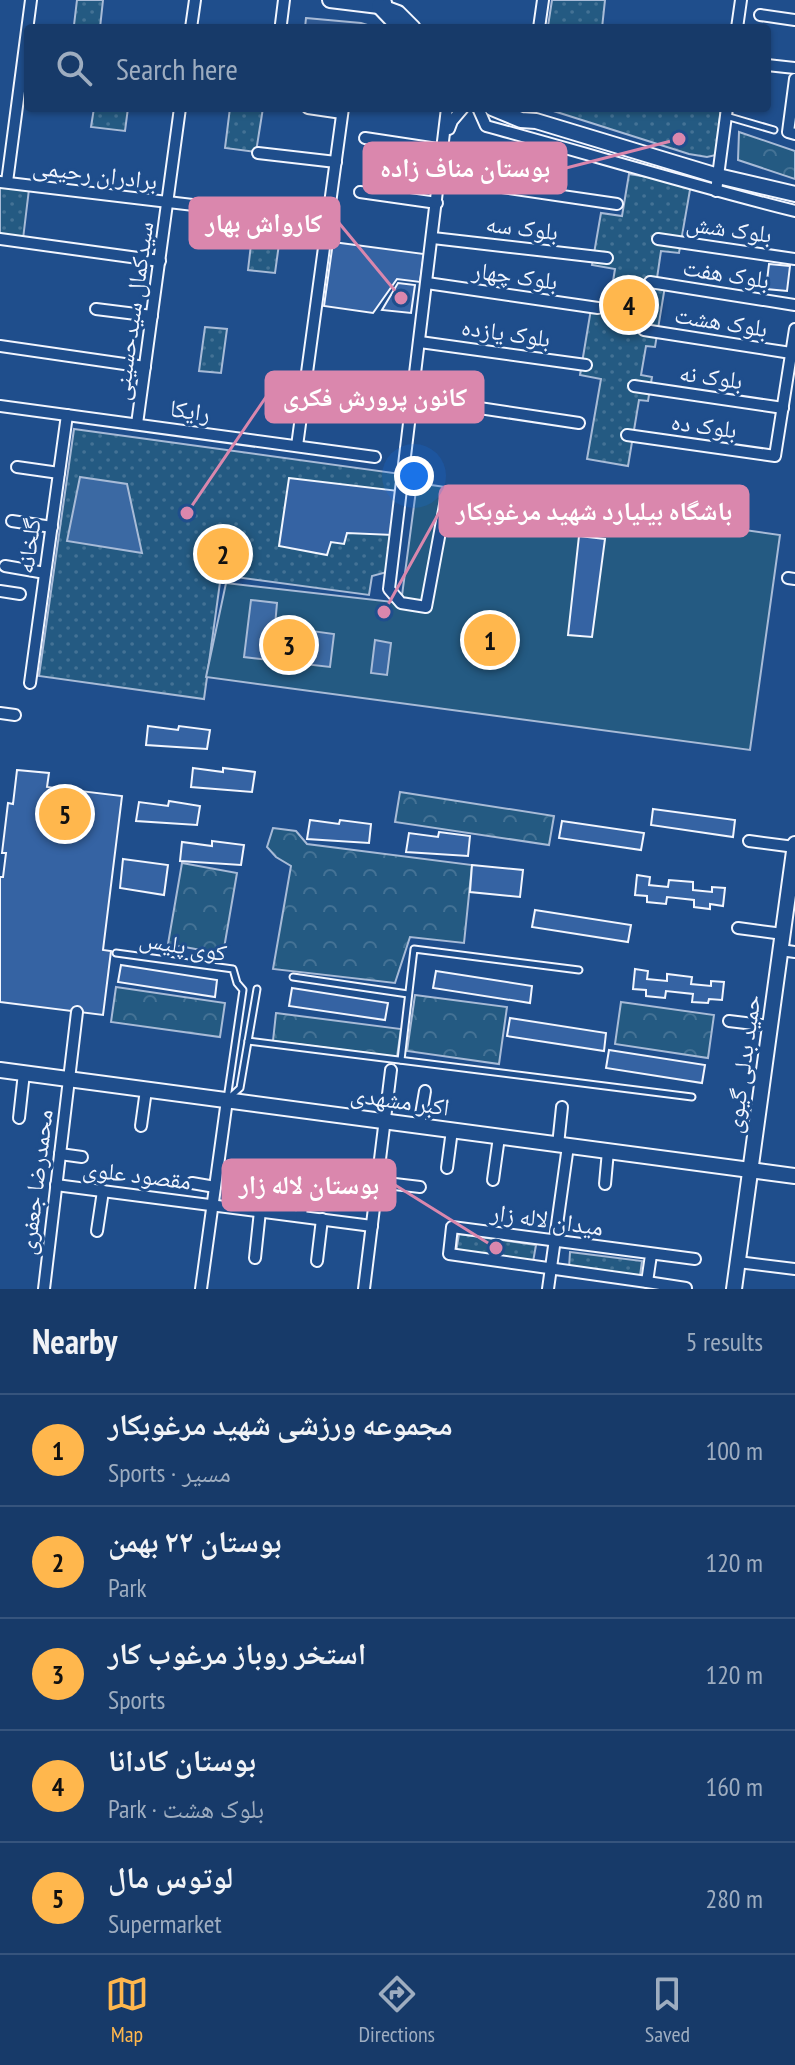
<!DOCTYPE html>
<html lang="en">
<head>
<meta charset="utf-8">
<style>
  body { margin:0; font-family:"PT Sans Narrow","Noto Naskh Arabic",sans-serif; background:#244571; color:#f1f3f6 }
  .you { position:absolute; left:414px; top:476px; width:28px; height:28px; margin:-20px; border:6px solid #fff; border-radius:50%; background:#1a73e8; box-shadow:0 0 0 12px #1a73e833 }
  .badge { display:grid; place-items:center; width:52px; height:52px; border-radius:50%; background:#ffb74d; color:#111; font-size:26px; font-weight:700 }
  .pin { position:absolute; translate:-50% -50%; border:4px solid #fff; box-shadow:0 2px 8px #0006 }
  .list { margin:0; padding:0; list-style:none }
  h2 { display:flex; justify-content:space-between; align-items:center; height:104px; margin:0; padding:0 32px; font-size:34px }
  h2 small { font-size:26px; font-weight:400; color:#9eadc0 }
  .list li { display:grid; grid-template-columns:52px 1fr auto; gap:24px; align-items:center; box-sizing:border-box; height:112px; padding:0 32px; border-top:2px solid #36547d }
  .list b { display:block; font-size:30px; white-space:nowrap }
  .list p { margin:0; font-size:26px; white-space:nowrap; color:#9eadc0 }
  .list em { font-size:26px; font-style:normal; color:#9eadc0 }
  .icon { flex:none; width:44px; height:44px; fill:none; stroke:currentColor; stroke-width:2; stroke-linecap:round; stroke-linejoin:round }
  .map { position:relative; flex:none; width:795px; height:1289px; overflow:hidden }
  .search { position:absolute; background:#173a69; box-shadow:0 2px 6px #0004; left:24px; right:24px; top:24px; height:88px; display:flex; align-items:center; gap:20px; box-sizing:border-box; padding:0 28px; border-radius:8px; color:#9eadc0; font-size:30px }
  .sheet { height:664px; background:#173a69 }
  nav { display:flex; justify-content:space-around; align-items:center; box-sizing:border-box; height:112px; border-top:2px solid #36547d; background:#173a69; font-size:22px; color:#9eadc0 }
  nav a { display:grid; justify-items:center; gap:4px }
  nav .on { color:#ffb74d }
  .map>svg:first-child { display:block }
</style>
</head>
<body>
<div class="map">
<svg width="795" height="1289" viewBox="0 0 795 1289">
  <defs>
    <pattern id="forest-crowns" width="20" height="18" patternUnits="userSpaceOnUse" patternTransform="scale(2)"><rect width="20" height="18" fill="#245a82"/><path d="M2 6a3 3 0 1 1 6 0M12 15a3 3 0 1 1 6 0" fill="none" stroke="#447295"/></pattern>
    <pattern id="park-dots" width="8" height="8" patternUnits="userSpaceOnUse" patternTransform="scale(2)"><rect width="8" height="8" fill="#245a82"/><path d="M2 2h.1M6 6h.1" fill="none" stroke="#447295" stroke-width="1.8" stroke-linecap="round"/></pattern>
  </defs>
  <rect width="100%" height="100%" fill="#1f4e8c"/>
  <!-- forest -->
  <g fill="url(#forest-crowns)" stroke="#a8bbd7" stroke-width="2">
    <path d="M739,132l56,19v28l-57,-19z"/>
    <path d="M400,792l154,24 -5,29 -154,-23z"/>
    <path d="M273,828l23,3 11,13 165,21 -8,78 -54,-6 -15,46 -122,-14 18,-103 -15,-9 -9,-10z"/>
    <path d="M182,863l55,10 -14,81 -55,-10z"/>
    <path d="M116,987l109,16 -5,34 -109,-15z"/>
    <path d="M415,995l92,12 -8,57 -92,-13z"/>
    <path d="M621,1002l93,13 -6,43 -93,-14z"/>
    <path d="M276,1013l125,16 -4,28 -124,-16z"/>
  </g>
  <!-- park -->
  <g fill="url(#park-dots)" stroke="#a8bbd7" stroke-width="2">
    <path d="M77,0h26l-3,28 -26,-3z"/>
    <path d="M552,0h53l-3,28 -54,-2z"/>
    <path d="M94,108h34l-3,23 -34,-4z"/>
    <path d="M230,108h33l-7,44 -31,-4z"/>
    <path d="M544,108h177l-5,47 -9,2 -18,-3z"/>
    <path d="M629,174l62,10 -12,69 -18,-2 -4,27 9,2 -11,67 -9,-1 -5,29 11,2 -4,24 -9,-1 -11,66 -41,-7 14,-80 -21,-4 12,-72 17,3 6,-37 -23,-4 9,-52 21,3z"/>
    <path d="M0,185l29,4 -6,50 -23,-3z"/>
    <path d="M254,219l28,3 -7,51 -27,-3z"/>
    <path d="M205,327l22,2 -6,44 -22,-2z"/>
    <path d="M74,429l327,45 -14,98 -15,4 -3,19 -148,-20 -17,124 -165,-23z"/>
    <path d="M459,1234l77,11 -3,17 -77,-10z"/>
    <path d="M570,1252l72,9 -2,15 -71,-8z"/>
  </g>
  <!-- garden -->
  <path fill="#245a82" stroke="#a8bbd7" stroke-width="2" d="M417,483l363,52 -30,215 -544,-73 20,-94 175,20z"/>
  <!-- parking -->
  <path fill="#305b95" stroke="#a8bbd7" stroke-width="2" d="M306,18l55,5 16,5h-72z"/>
  <!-- water -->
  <g fill="#3b69a3" stroke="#a8bbd7" stroke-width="2">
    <path d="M80,477l47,7 15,69 -75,-12z"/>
    <path d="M251,600l26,3 -2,23 59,8 -4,33 -86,-10z"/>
    <path d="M375,640l16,3 -4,32 -16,-2z"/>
  </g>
  <!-- building -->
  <g fill="#3563a3" stroke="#f2f6ff" stroke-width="2">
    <path d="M333,242l91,12 -4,28 -23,-3 -24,34 -49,-7z"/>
    <path d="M769,264l21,2 -3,25 -21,-2z"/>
    <path d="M398,283l17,2 -4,28 -29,-3z"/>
    <path d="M289,478l110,13 -6,44 -46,-2 -3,11 -13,-2 -4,13 -48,-9z"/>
    <path d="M579,536l26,3 -13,98 -24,-2z"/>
    <path d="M148,726l30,4 1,-4 31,4 -3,19 -61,-4z"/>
    <path d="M193,768l30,4v-4l32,4 -3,20 -61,-5z"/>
    <path d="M17,770l32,3 -2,14 75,9 -19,154 8,1 -8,64 -103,-13v-125h3l3,-24h-4l6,-50 5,1z"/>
    <path d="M169,801l31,5 -3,19 -61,-4 3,-19 29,4z"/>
    <path d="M653,809l82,11 -2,17 -82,-12z"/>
    <path d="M310,820l29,4 1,-4 31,4 -2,19 -62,-4z"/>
    <path d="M562,821l82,12 -3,17 -82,-12z"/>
    <path d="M439,832l31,4 -2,20 -62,-4 3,-19 29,4z"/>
    <path d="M212,841l32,4 -3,20 -61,-4 2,-19 30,4z"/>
    <path d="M123,859l45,6 -4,30 -44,-7z"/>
    <path d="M472,865l51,5 -3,27 -50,-5z"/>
    <path d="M637,875l13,2 -1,8 19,2 1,-7 24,2v8l19,2v-5l13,1 -2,18 -13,-2v5l-16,-2v-7l-27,-3 -1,7 -19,-2v-6l-12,-1z"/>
    <path d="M535,910l96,15 -3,17 -96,-15z"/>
    <path d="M121,965l96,15 -2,17 -97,-15z"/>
    <path d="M635,969l13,2 -1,8 20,2v-7l25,3 -1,7 20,2v-5l13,1 -2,18 -13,-1 -1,4 -16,-1 1,-8 -27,-3 -1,7 -19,-2v-6l-13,-1z"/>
    <path d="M436,971l96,15 -2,17 -97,-15z"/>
    <path d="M292,988l96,15 -3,17 -96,-14z"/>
    <path d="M510,1018l96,15 -2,18 -97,-15z"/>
    <path d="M609,1050l96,15 -3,18 -96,-15z"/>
  </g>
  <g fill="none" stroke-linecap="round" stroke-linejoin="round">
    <defs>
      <g id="lane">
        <path d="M726,116l48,14"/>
        <path d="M116,953l117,16 4,14 6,7 -16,109"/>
        <path d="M293,977l115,17"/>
        <path d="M248,1041l444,56"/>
        <path d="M401,1060l13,-111 165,21"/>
        <path d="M230,1097l10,-9 17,-99"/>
      </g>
      <g id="street">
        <path d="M760,15l35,5"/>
        <path d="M281,24l3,-24"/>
        <path d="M191,28l4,-28"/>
        <path d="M539,28l4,-28"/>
        <path d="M737,28l4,-28"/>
        <path d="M767,65l28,3"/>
        <path d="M795,79l-7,53 7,2"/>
        <path d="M308,108l34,5"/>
        <path d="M447,108l-58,481 12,14 25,4 21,-113 162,23"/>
        <path d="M478,108l8,18c103,28 205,59 309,85"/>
        <path d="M449,129l3,-8 11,-13"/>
        <path d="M365,138l79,12"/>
        <path d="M258,153l78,9"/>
        <path d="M440,178l177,26"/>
        <path d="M0,182l327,39"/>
        <path d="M7,182l24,-182"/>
        <path d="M716,191l11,-83"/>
        <path d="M360,192l77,11"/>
        <path d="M433,238l174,20"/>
        <path d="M0,239l160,22"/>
        <path d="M658,239l137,20"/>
        <path d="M650,282l145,23"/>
        <path d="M427,283l171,25"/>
        <path d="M96,309l56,7"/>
        <path d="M644,330l147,23"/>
        <path d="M420,342l166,23"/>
        <path d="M0,346l145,21"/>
        <path d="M634,386l149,22"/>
        <path d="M413,398l166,25"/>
        <path d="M0,406l375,51"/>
        <path d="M137,424l43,-316"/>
        <path d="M627,435l148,21 20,-127"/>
        <path d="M297,446l46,-338"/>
        <path d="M17,467l42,6"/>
        <path d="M12,521l40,6"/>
        <path d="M5,566l40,7"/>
        <path d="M788,578l7,1"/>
        <path d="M0,591l20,3"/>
        <path d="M30,683l37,-268"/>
        <path d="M0,713l15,2"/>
        <path d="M749,841l46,6"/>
        <path d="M738,928l45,6"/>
        <path d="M781,950l14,2"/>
        <path d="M729,1021l41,5"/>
        <path d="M19,1118l5,-45"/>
        <path d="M141,1126l5,-36"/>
        <path d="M419,1126l6,-35"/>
        <path d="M558,1145l4,-38"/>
        <path d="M60,1154l22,3"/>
        <path d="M447,1168l5,-38"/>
        <path d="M493,1180l6,-43"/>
        <path d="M378,1182l42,5"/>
        <path d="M192,1183l23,4"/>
        <path d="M605,1184l3,-33"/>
        <path d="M56,1185l316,41"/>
        <path d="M264,1212l4,-32"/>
        <path d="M301,1216l3,-31"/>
        <path d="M97,1231l6,-40"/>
        <path d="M651,1255l-4,27 -198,-28 3,-27 243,32"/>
        <path d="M255,1258l5,-47"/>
        <path d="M317,1261l5,-42"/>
        <path d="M738,1262l57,7"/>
        <path d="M647,1282l39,6"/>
        <path d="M44,1289l33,-277"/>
        <path d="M201,1289l26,-189"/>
        <path d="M364,1289l27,-219"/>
        <path d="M548,1289l20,-143"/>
      </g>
      <g id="secondary">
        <path d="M330,0l49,6 5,-3"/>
        <path d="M400,28l-21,-22 19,7 15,15"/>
        <path d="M492,108l29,12 15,1 182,55 77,18"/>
        <path d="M0,1070l795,106"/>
        <path d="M734,1289l61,-445"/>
      </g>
    </defs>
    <!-- lane casing -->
    <use href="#lane" stroke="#f2f6ff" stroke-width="9"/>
    <!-- street casing -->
    <use href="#street" stroke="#f2f6ff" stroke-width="14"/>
    <!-- secondary casing -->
    <use href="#secondary" stroke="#f2f6ff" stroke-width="18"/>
    <!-- lane -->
    <use href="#lane" stroke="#1f4e8c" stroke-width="5"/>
    <!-- street -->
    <use href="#street" stroke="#1f4e8c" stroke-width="10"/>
    <!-- secondary -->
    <use href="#secondary" stroke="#1f4e8c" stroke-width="14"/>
  </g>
  <g text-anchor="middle" stroke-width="6" stroke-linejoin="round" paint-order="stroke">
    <!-- street labels -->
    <g font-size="24" fill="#f2f6ff" stroke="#1f4e8c">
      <text transform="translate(95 174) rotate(7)" y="8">برادران رحیمی</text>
      <text transform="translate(522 228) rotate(7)" y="8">بلوک سه</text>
      <text transform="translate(729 229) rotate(8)" y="8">بلوک شش</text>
      <text transform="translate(726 274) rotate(9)" y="8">بلوک هفت</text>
      <text transform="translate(515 276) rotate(8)" y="8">بلوک چهار</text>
      <text transform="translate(133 311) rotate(-82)" y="8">سیدکمال سیدحسینی</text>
      <text transform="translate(721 322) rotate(9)" y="8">بلوک هشت</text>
      <text transform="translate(506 333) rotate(8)" y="8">بلوک یازده</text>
      <text transform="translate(711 377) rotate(8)" y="8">بلوک نه</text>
      <text transform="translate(190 411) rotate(8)" y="8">رایکا</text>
      <text transform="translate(704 426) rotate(8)" y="8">بلوک ده</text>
      <text transform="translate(29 546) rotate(-82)" y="8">گلخانه</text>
      <text transform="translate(183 946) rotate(10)" y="8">کوی پلیس</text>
      <text transform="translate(743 1064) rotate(-82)" y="8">حمید بدلی گیوی</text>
      <text transform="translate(400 1101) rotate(8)" y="8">اکبر مشهدی</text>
      <text transform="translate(137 1175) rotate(7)" y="8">مقصود علوی</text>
      <text transform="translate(36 1182) rotate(-83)" y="8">محمدرضا جعفری</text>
      <text transform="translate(547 1220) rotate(8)" y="8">میدان لاله زار</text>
    </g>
  </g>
  <!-- callouts -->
  <path fill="none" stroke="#da87ad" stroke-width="3" d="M679 139L566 168M401 298L339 223M187 513L266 397M384 612L440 511M496 1248L395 1185"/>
  <g fill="#da87ad" stroke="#1f4e8c" stroke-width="3">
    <circle cx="679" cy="139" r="8"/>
    <circle cx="401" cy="298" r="8"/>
    <circle cx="187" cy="513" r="8"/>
    <circle cx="384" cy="612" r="8"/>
    <circle cx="496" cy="1248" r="8"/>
  </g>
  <g fill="#da87ad" stroke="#da87ad" stroke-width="3">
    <rect x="364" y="143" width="202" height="50" rx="8"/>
    <rect x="190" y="198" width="149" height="50" rx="8"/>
    <rect x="266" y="372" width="217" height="50" rx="8"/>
    <rect x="440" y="486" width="308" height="50" rx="8"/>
    <rect x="223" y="1160" width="172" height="50" rx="8"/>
  </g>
  <g font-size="26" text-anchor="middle" font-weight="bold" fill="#fff">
    <text x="465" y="177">بوستان مناف زاده</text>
    <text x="264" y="232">کارواش بهار</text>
    <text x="375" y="406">کانون پرورش فکری</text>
    <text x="594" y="520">باشگاه بیلیارد شهید مرغوبکار</text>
    <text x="309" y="1194">بوستان لاله زار</text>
  </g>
</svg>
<div class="you"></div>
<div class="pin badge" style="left:490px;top:640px">1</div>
<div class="pin badge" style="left:223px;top:554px">2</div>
<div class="pin badge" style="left:289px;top:645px">3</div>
<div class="pin badge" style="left:629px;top:305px">4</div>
<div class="pin badge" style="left:65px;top:814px">5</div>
<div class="search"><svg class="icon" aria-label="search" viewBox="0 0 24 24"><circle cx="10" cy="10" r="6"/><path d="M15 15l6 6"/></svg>Search here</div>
</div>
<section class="sheet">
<h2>Nearby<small>5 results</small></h2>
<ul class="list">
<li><span class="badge">1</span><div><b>مجموعه ورزشی شهید مرغوبکار</b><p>Sports · مسیر</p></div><em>100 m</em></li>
<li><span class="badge">2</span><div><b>بوستان ۲۲ بهمن</b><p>Park</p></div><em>120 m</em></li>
<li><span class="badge">3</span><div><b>استخر روباز مرغوب کار</b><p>Sports</p></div><em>120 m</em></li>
<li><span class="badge">4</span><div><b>بوستان کادانا</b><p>Park · بلوک هشت</p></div><em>160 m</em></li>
<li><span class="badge">5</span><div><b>لوتوس مال</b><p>Supermarket</p></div><em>280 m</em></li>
</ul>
</section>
<nav>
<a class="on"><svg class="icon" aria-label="map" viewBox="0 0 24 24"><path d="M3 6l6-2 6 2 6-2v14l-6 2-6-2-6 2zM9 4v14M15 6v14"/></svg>Map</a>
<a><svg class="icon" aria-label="directions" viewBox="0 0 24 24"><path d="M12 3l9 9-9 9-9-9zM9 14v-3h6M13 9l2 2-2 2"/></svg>Directions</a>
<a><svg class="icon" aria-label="saved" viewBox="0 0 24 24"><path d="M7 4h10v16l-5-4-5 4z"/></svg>Saved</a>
</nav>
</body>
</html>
